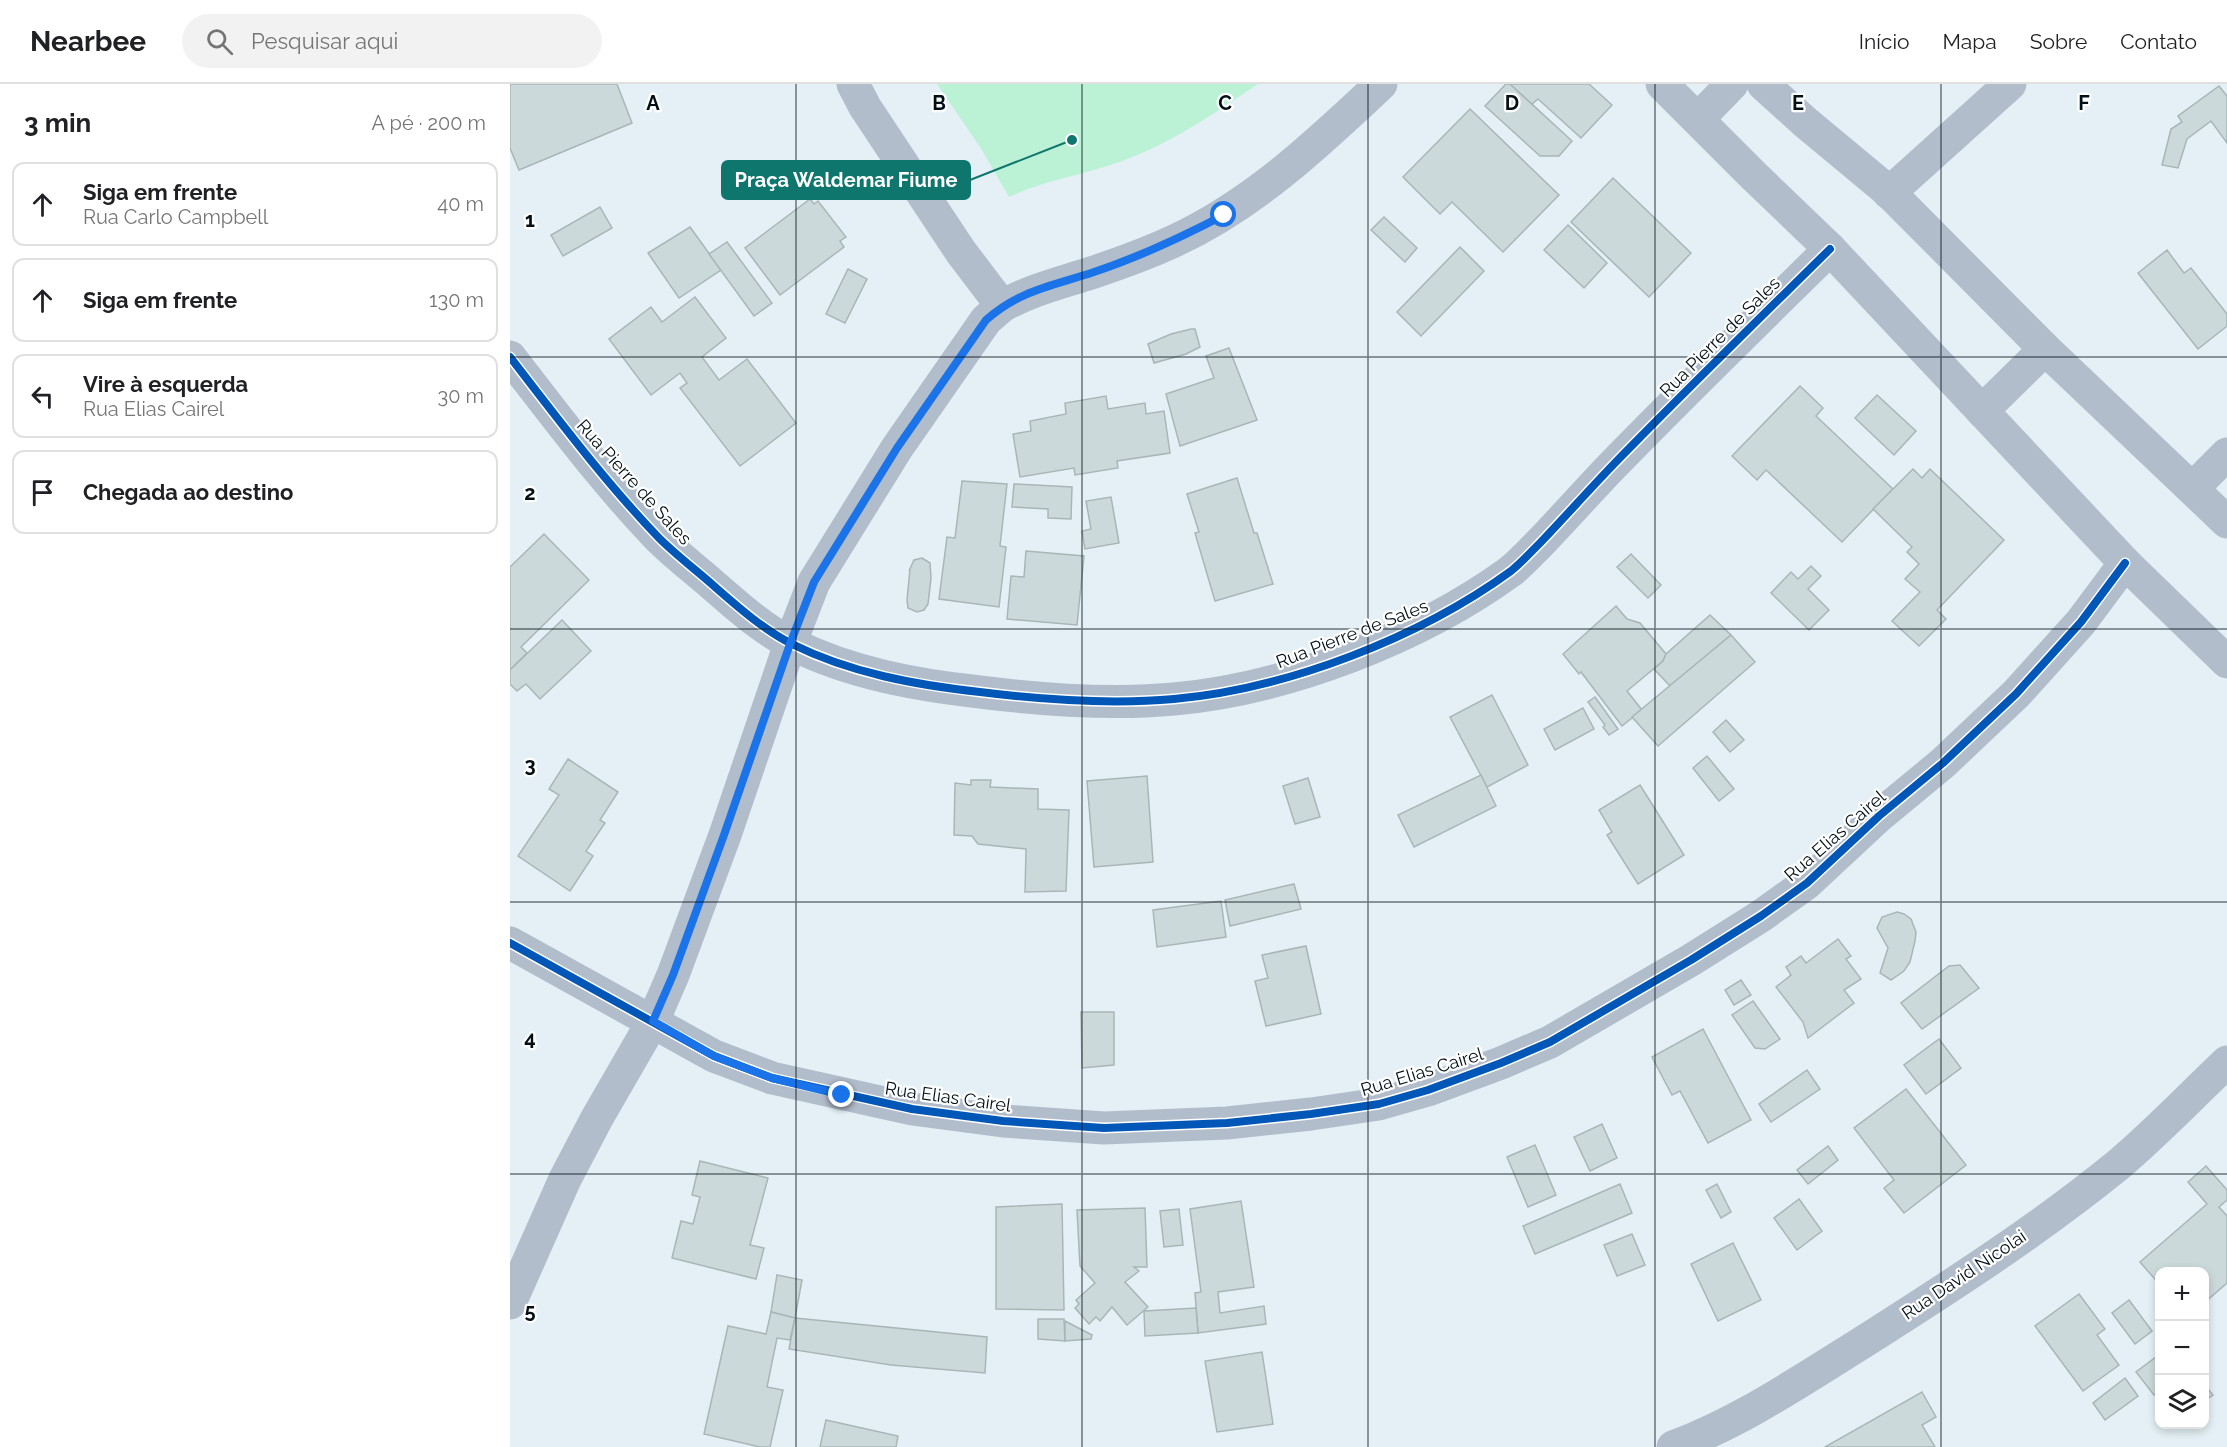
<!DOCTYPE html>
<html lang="pt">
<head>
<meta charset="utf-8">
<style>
  body { margin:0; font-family:Raleway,sans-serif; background:#f2f2f2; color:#202124 }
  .controls { position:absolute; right:18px; bottom:18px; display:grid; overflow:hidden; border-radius:12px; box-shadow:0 3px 9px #0003 }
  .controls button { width:54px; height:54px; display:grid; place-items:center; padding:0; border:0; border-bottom:2px solid #e0e0e0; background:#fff; color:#202124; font:30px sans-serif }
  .stop { position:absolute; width:18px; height:18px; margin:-14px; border:4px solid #1a73e8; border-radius:50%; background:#fff }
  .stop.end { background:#1a73e8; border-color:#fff; box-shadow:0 2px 6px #0008 }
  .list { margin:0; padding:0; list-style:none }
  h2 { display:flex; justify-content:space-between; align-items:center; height:78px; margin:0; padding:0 24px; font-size:26px }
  h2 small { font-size:20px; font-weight:400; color:#757577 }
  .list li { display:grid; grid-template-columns:39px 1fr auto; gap:18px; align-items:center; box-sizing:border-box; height:84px; margin:0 12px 12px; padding:0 12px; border:2px solid #e0e0e0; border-radius:12px }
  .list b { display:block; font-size:22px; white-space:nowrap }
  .list p { margin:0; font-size:20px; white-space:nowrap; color:#757577 }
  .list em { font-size:20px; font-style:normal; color:#757577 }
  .icon { flex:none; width:33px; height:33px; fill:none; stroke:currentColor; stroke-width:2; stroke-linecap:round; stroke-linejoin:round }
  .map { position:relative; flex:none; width:1717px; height:1363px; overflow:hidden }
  header { display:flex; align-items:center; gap:36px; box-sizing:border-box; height:84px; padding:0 30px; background:#fff; border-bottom:2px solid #e0e0e0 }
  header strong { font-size:28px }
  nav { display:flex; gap:33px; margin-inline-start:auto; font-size:21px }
  .search { width:420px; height:54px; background:#f2f2f2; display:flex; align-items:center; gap:15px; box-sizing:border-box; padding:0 21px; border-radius:33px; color:#757577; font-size:22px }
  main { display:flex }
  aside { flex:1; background:#fff }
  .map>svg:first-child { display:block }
</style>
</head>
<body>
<header>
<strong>Nearbee</strong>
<div class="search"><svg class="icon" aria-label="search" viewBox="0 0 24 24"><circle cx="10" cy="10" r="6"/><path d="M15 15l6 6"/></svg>Pesquisar aqui</div>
<nav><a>Início</a><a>Mapa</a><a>Sobre</a><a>Contato</a></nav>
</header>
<main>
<aside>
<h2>3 min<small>A pé · 200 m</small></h2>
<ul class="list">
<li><svg class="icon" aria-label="ahead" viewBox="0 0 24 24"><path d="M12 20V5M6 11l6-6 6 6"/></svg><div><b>Siga em frente</b><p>Rua Carlo Campbell</p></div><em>40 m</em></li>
<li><svg class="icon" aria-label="ahead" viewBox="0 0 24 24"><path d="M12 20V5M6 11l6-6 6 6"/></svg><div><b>Siga em frente</b></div><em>130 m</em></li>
<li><svg class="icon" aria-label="left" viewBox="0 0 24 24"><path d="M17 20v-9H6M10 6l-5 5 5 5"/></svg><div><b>Vire à esquerda</b><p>Rua Elias Cairel</p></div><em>30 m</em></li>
<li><svg class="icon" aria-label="arrive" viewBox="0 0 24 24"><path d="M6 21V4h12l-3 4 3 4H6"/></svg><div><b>Chegada ao destino</b></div></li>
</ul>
</aside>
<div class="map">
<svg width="1717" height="1363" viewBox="0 0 1717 1363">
  <rect width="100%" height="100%" fill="#e4f0f5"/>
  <!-- green -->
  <path fill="#bbf1d5" d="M427,0h321c-42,28 -83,57 -131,75 -38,15 -80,20 -118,38l-27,-47z"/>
  <!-- building -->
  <g fill="#ccd9db" stroke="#a9b6b8" stroke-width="1.5">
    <path d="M0,0h107l15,39 -113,47 -9,-22z"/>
    <path d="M996,0h4l62,57 -13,15h-19l-55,-50z"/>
    <path d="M1000,0h79l23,21 -31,33 -43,-39 -6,5z"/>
    <path d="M1709,2l8,10v47l-16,-22 -24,18 -9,29 -16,-3 9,-36 11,-7 -4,-6z"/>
    <path d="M960,25l89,86 -56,57 -51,-50 -12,12 -37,-37z"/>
    <path d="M1103,94l78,75 -42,44 -78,-75z"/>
    <path d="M300,115l4,5 4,-3 28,36 -6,4 4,6 -64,48 -35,-47z"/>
    <path d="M90,123l12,21 -49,28 -12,-21z"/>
    <path d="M874,133l33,31 -12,14 -34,-32z"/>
    <path d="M1058,141l39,38 -23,25 -40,-38z"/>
    <path d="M180,143l31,43 -42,28 -31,-45z"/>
    <path d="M217,158l45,61 -18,13 -45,-62z"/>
    <path d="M950,163l24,24 -63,65 -24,-24z"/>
    <path d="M1657,166l17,23 7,-5 36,46v12l-29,23 -60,-76z"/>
    <path d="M338,185l19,10 -22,44 -19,-9z"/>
    <path d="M185,213l31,41 -24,19 17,23 28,-21 49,64 -56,43 -60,-78 7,-5 -7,-10 -29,22 -42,-56 42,-32 11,15z"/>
    <path d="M681,245h4l5,18 -14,7 -32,9 -6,-19 23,-10z"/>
    <path d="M719,264l28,72 -77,26 -14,-52 48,-16 -8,-22z"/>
    <path d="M1290,302l23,22 -7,8 77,73 -51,53 -76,-72 -9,10 -25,-24z"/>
    <path d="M1367,311l39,36 -22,24 -39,-37z"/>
    <path d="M596,312l2,13 37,-6 1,11 18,-3 6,42 -53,8 1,7 -43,7 -1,-7 -54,9 -7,-43 18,-3 -1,-10 36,-7 -1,-11z"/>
    <path d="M1403,385l9,9 8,-9 74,71 -67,70 9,9 -27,27 -27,-25 28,-29 -15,-13 14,-15 -12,-12 5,-5 -39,-38z"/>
    <path d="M727,394l17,55h3l16,51 -58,17 -20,-68 4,-1 -12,-38z"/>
    <path d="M452,397l45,3 -7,62 6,1 -7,60 -60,-8 8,-62 8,1z"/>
    <path d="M504,400l58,3 -1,32 -23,-1v-9l-36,-2z"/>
    <path d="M601,413l8,46 -34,6 -3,-18 9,-2 -5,-28z"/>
    <path d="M34,450l45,46 -68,67 6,6 -17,17v-103z"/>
    <path d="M516,467l58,5 -7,69 -70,-6 4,-43 13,1z"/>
    <path d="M1121,470l30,31 -13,13 -31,-31z"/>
    <path d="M412,474l8,5 1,15 -3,26 -4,6 -7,2 -9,-4 -1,-8 3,-31 -1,2 5,-11z"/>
    <path d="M1301,482l10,10 -13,13 21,21 -20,20 -38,-37 20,-21 7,7z"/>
    <path d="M1106,522l11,13 13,4 26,31 -3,7 -36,30 15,19 -20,16 -41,-54 -2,2 -16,-20z"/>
    <path d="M1200,531l21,20 -61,51 -16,-17 9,-8 3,-7z"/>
    <path d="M52,536l29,31 -51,48 -14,-15 -9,7 -7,-7v-14z"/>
    <path d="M1221,551l24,27 -97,84 -26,-29z"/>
    <path d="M982,611l36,70 -41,22 -37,-70z"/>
    <path d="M1085,613l23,32 -9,6 -6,-8 2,-2 -17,-23z"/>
    <path d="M1073,624l11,21 -39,21 -11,-21z"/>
    <path d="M1216,636l18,20 -14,12 -17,-20z"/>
    <path d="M1197,672l27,33 -15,12 -26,-33z"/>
    <path d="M58,675l50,33 -18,28 5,3 -19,28 7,5 -23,35 -52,-35 41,-61 -10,-6z"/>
    <path d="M971,691l15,31 -82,41 -16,-32z"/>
    <path d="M637,692l6,86 -59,5 -7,-86z"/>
    <path d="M798,694l12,39 -25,7 -12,-38z"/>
    <path d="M461,696h20l-1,7 48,2v20l31,1 -3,81 -41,1 1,-43 -48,-5 -6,-8 -18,-1 1,-52 16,2z"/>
    <path d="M1130,701l44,70 -46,29 -31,-49 5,-3 -13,-22z"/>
    <path d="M784,800l7,25 -71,17 -5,-26z"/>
    <path d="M711,817l5,36 -69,10 -4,-37z"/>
    <path d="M1387,828l7,2 7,5 5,13 -1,9 -5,21 -6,9 -13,9 -11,-7 8,-25 -11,-20 5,-11z"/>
    <path d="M1328,855l13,17 -5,3 15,20 -17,11 10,13 -46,35 -5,-16 -27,-35 15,-12 -5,-8 15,-11 5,7z"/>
    <path d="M796,862l15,68 -55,12 -11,-45 13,-3 -6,-23z"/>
    <path d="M1450,881l19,23 -57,41 -21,-26 48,-37z"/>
    <path d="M1231,896l10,15 -17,10 -9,-15z"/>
    <path d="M1243,917l27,38 -15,10 -10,-1 -23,-33z"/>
    <path d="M571,928h33v53l-32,3z"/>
    <path d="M1193,945l48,91 -43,23 -28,-52 -8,4 -20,-38z"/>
    <path d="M1429,955l22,29 -35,26 -22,-29z"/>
    <path d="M1297,986l13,19 -49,33 -12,-18z"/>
    <path d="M1396,1005l60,76 -62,48 -20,-25 10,-8 -40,-52z"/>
    <path d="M1092,1040l15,34 -27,13 -16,-34z"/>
    <path d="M1025,1061l21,50 -28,12 -21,-50z"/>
    <path d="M1318,1062l10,14 -30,24 -11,-14z"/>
    <path d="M190,1077l68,17 -18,67 14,3 -8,31 -84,-21 9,-37 12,3 7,-27 -8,-2z"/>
    <path d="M1696,1082l21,24v10l-8,7 8,9v67l-23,20v-31h-44v13l-20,-23 67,-58 -19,-22z"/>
    <path d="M1110,1100l12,29 -97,41 -12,-28z"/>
    <path d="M1207,1100l14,28 -10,6 -15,-28z"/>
    <path d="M1289,1115l23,32 -25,19 -23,-32z"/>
    <path d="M731,1117l13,86 -36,5 2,21 44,-7 2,18 -68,9 -3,-40 6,-1 -11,-83z"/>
    <path d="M552,1120l2,106 -68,-1v-102z"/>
    <path d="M635,1124l2,59h-13l5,4 -14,11 23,25 -21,18 -15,-18 -12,14 -4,-4 -7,7 -14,-16 4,-4 -3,-4 19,-17 -15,-17 -3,-56z"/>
    <path d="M669,1125l4,36 -19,2 -4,-36z"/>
    <path d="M1122,1150l13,31 -28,11 -13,-31z"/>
    <path d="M1223,1159l28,57 -43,21 -27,-57z"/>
    <path d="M267,1191l25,5 -7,38 -24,-6z"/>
    <path d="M1569,1210l26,35 -8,6 22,30 -36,26 -48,-65z"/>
    <path d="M1619,1216l23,31 -17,13 -23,-31z"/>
    <path d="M686,1224l2,25 -53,3 -1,-25z"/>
    <path d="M261,1228l24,6 -5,22 -13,-2 -10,49 16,3 -13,57h-10l-56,-13 24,-108 38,8z"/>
    <path d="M285,1234l192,19 -2,36 -94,-8 -102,-16z"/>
    <path d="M528,1235h26l1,22 -27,-2z"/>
    <path d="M555,1237l27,14 -1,4 -26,2z"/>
    <path d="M752,1268l11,72 -56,8 -12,-71z"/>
    <path d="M1650,1270v37l-6,4 -18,-23z"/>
    <path d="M1615,1294l13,18 -33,24 -12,-17z"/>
    <path d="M1694,1300l9,11 -9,6z"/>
    <path d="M1412,1308l14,25 -14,8 13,22h-110z"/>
    <path d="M316,1336l72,16 -2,11h-76z"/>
  </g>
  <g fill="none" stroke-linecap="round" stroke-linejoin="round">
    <!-- street -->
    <g stroke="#b2bdcc" stroke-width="33">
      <path d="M343,0l12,23 96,145 41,54c29,-16 58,-23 89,-33 27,-9 55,-19 81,-31 81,-37 145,-98 209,-158"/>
      <path d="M1152,0l92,92 76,73 295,314 102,99"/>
      <path d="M1253,0l42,38 83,69 157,158 182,173"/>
      <path d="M1188,35l34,-35"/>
      <path d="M1379,109l121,-109"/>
      <path d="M0,273c48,62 95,125 149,181 17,17 37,32 55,48 24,21 50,44 78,58 58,29 124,41 188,48 64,8 129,13 194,7 113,-10 245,-61 337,-128 10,-8 19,-18 29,-28 24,-25 48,-52 72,-77 71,-73 145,-145 218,-217"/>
      <path d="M1472,327l63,-62"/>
      <path d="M1683,404l34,-34"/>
      <path d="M0,859l204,113 58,22 140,31 91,12 101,7 123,-5 84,-9 68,-10 49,-14 73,-27 49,-21 141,-82 70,-44 46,-33 72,-67 64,-53 73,-69 65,-72 44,-59"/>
      <path d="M0,1219l55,-124 32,-61 56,-97 20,-46 52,-140 65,-191 24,-62 83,-134 89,-128 16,-14"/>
      <path d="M1163,1363c67,-25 126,-65 187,-103 88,-56 177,-113 258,-179 38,-32 73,-69 109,-103"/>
    </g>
    <defs>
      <g id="cycleway">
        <path d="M0,273c48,62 95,125 149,181 17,17 37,32 55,48 24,21 50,44 78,58 58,29 124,41 188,48 64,8 129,13 194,7 113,-10 245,-61 337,-128 10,-8 19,-18 29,-28 24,-25 48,-52 72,-77 71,-73 145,-145 218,-217"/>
        <path d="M0,859l204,113 58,22 140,31 91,12 101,7 123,-5 84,-9 68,-10 49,-14 73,-27 49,-21 141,-82 70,-44 46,-33 72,-67 64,-53 73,-69 65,-72 44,-59"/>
      </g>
    </defs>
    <!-- cycleway casing -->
    <use href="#cycleway" stroke="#fff" stroke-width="11"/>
    <!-- cycleway -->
    <use href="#cycleway" stroke="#0057b8" stroke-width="8"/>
  </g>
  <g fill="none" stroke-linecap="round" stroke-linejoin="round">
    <!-- route -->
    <path stroke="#1a73e8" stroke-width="8" d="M332,1011l-70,-17 -58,-22 -61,-35 20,-46 51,-140 66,-191 24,-62 83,-134 89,-128c34,-30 66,-34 108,-48 45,-15 88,-35 130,-57"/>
  </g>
  <!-- grid -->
  <path fill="none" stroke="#020f14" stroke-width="1.5" stroke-opacity="0.55" d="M286,0v1363M572,0v1363M858,0v1363M1145,0v1363M1431,0v1363M0,273h1717M0,545h1717M0,818h1717M0,1090h1717"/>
  <g text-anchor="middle" stroke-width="4.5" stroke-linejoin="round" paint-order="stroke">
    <!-- street labels -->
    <g font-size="18" fill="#020f14" stroke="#fff">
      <text transform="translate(1210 253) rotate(-45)" y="6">Rua Pierre de Sales</text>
      <text transform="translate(124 398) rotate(48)" y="6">Rua Pierre de Sales</text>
      <text transform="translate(842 550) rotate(-21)" y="6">Rua Pierre de Sales</text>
      <text transform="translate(1325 752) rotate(-41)" y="6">Rua Elias Cairel</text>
      <text transform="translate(912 988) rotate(-17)" y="6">Rua Elias Cairel</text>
      <text transform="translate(438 1013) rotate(8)" y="6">Rua Elias Cairel</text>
      <text transform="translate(1454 1191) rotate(-34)" y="6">Rua David Nicolai</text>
    </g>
  </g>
  <g font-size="20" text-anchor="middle" font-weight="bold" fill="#020f14" stroke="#fff" stroke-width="4.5" stroke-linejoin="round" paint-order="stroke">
    <text x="143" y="26">A</text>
    <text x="429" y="26">B</text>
    <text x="715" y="26">C</text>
    <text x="1002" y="26">D</text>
    <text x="1288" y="26">E</text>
    <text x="1574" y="26">F</text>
    <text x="20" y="143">1</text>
    <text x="20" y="416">2</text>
    <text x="20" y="688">3</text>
    <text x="20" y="961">4</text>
    <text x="20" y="1234">5</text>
  </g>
  <!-- callouts -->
  <path fill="none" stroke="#0f766e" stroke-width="2" d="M562 56L460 96"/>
  <circle fill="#0f766e" stroke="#fff" stroke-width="2" cx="562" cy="56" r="6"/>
  <rect fill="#0f766e" stroke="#0f766e" stroke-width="2" x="212" y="77" width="248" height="38" rx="6"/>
  <g font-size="20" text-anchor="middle" font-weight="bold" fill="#fff">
    <text x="336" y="103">Praça Waldemar Fiume</text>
  </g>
</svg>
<div class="controls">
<button>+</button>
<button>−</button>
<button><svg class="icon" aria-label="layers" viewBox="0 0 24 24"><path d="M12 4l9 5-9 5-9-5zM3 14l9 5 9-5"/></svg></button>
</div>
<div class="stop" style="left:714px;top:131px"></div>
<div class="stop end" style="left:332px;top:1011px"></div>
</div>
</main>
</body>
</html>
